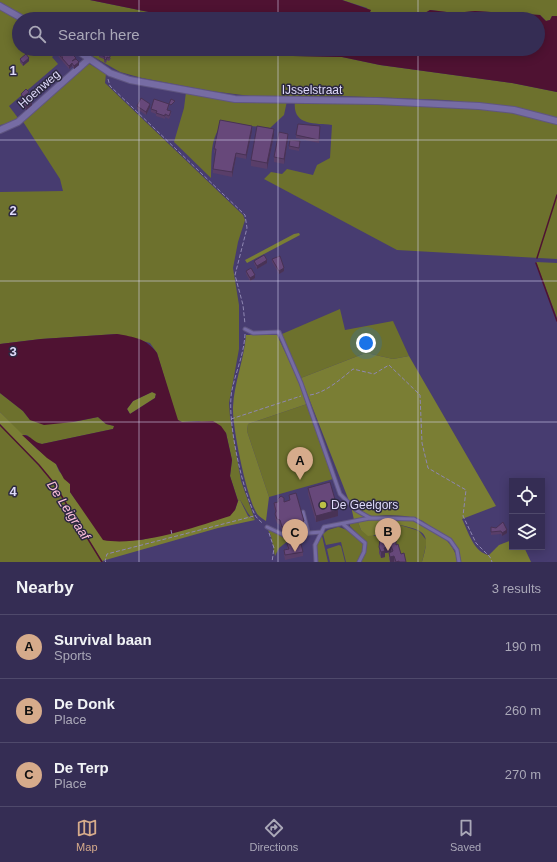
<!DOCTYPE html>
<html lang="en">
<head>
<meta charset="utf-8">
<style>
  body { margin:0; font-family:Arial,sans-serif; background:#40395e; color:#f1f3f6 }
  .controls { position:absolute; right:12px; bottom:12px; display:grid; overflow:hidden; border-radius:0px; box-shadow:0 2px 10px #0003 }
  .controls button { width:36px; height:36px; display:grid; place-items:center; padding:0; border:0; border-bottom:1px solid #4f496b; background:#352d54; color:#f1f3f6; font:20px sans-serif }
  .you { position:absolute; left:366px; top:343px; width:14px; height:14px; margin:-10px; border:3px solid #fff; border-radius:50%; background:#1a73e8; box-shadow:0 0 0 6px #1a73e833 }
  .badge { display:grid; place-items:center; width:26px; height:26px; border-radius:50%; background:#d6ab8b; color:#111; font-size:13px; font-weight:700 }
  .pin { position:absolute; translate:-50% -33px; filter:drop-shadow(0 1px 2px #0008) }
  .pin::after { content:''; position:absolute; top:21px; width:14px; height:12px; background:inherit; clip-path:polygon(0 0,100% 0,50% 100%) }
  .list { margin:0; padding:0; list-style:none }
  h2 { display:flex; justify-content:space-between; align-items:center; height:52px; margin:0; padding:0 16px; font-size:17px }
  h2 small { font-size:13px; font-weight:400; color:#aaa8b8 }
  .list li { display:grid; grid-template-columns:26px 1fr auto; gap:12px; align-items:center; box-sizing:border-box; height:64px; padding:0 16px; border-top:1px solid #4f496b }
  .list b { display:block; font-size:15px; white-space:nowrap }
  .list p { margin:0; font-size:13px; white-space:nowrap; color:#aaa8b8 }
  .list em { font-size:13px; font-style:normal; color:#aaa8b8 }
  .icon { flex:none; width:22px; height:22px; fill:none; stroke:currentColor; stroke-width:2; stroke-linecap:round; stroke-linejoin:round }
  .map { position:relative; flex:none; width:557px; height:562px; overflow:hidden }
  .search { position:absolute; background:#352d54; box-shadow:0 2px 10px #0003; left:12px; right:12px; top:12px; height:44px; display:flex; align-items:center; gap:10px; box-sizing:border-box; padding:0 14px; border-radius:22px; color:#aaa8b8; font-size:15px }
  .sheet { height:244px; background:#352d54 }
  nav { display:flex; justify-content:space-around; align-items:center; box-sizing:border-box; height:56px; border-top:1px solid #4f496b; background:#352d54; font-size:11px; color:#aaa8b8 }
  nav a { display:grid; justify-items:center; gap:2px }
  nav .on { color:#d6ab8b }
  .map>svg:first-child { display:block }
</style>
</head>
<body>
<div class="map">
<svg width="557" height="562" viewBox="0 0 557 562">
  <rect width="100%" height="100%" fill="#473c70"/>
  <!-- green -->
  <g fill="#6d712d">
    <path d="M0,0h90l93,19h-154l-29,-17z"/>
    <path d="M342,0h215v16h-5l-2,4 -4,1 -6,-6 -65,-4 -20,2 -25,-3 -15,9h-48l3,-3 -3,-8z"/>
    <path d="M0,7l19,12v30h42l-9,8 6,7 -49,42 9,12 -8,5 -10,2z"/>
    <path d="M80,49h182l31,7 49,1 38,8 132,18 45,9v26l-47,-11 -65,-7 -103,-4 -85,1 -46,-6 -69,-13 -22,-6z"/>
    <path d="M88,63l18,11 -1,9 138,132 2,5 -7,22 -5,26 6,37v44l-10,54 1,14 11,64 14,39c-8,-5 -9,-12 -15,-20l-2,1 -8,-25 2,-16 -6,-27 -27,-12 -17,1 -5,-2 -20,-67 -7,-10 -33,-9 -76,5 -41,5v-152l63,-1 -3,-12 -38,-59z"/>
    <path d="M186,92l101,9 -3,14 -14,13 -46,-5c-15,14 -12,35 -13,55l-37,-36 10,-34z"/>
    <path d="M355,100l153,11 49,12v136l-160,-9 -133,-71 7,-7 11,2 5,-5 26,6 4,-10 13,-7 2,-33c-18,-2 -40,1 -37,-24z"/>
    <path d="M536,262l21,1v55z"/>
    <path d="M340,309l5,21 48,-9 16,35 -16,3 -22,-5h-8l-62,24 -19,-44z"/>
    <path d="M0,393l23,18 7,9 43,2 25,-5 8,7 9,2 -2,3 -71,15 -6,-1 -9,-8h-5l-22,-23z"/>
    <path d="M307,404l26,75 -64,18 -22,-66 1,-7z"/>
    <path d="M0,424l50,54 53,84h-103z"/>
    <path d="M358,522l3,8 14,6 15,-3 10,-8 19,6 8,10 -5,21h-61l4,-8 2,-10 -17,-18v-2z"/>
    <path d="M338,527c7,1 26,11 26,21 -1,5 -4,10 -7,14h-11l-5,-20 -15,3 -3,-11 5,-4z"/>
    <path d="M267,528l17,10 10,-2 -15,12 -4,8 -4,-20z"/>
    <path d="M322,536l6,26h-11l-1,-16z"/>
    <path d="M339,545l2,1 4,16h-15l-3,-13z"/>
  </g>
  <!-- forest -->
  <g fill="#7a7e34">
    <path d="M299,233l1,2 -53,28 -2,-3 49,-26z"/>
    <path d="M246,335h31l18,38 12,31 -59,20 -1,7 22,66 -3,24c-3,-2 -6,-4 -8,-6 -11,-14 -26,-89 -25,-108 1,-24 11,-47 13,-72z"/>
    <path d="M363,354h8l22,5 16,-3 87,150 -34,13c6,12 12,34 27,36l10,-10 13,-5v7h12l7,15h-70c-2,-19 -12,-24 -28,-33 -5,-4 -9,-8 -15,-10 -19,-6 -45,-4 -64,1l-3,-14 -50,-128z"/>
    <path d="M152,392l4,1 -1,5 -25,16 -3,-5 6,-8z"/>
    <path d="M0,412l37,37 19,15 3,7 11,13v8l7,10 64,38 41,-10 53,-20 3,-9 2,-1 8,16 7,4 -37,8 -116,33 -52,-83 -50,-54z"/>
    <path d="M369,519c14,1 30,-1 44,2 19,4 42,21 45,41h-36c8,-27 6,-31 -22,-37l-10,8 -22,3 -7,-6 -3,-8z"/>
  </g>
  <!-- water -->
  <g fill="#4f1232" fill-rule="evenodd">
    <path d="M90,0h252l29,10 -4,9h-184z"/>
    <path d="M430,10l25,3 20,-2 65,4 6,6 4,-1 2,-4h5v76l-45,-9 -132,-18 -38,-8 -49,-1 -31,-7h276v-30h-123z"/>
    <path d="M117,334c17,3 29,4 40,19l21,67 4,2 31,-1 8,5 5,7 6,27 -2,16 8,25 -3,9 -5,6c-34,11 -92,31 -127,24l-33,-48v-8l-6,-5 -8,-15 -9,-6 -25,-23c9,0 12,8 20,9l71,-15 1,-3 -8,-2 -8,-7 -25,5 -29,3 -14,-5 -7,-9 -23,-18v-49l41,-5zM152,392l4,2 -1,4 -25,16 -3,-5 6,-8z"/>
  </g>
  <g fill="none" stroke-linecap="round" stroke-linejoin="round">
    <!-- stream -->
    <g stroke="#4f1232" stroke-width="1.5">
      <path d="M537,258l20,-63"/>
      <path d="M536,263l21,58"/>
      <path d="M0,425l39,40 14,17 49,80"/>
    </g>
    <defs>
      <g id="service">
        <path d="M245,329l8,4 26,-1 22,51 39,111 16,16 14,8"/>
        <path d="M303,512l5,20"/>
        <path d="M343,524l22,19 -1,9 -5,10"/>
        <path d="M267,527l17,8 38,-3"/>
        <path d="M316,562l-1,-17 9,-18 46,-9 44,1 36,21 7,10 2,12"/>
      </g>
      <g id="minor">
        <path d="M0,6l23,13"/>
        <path d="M75,49l35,24 20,7 105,19 142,2 102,5 35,4 43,11"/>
        <path d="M0,130l18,-8 71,-63"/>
      </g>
    </defs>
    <!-- service casing -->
    <use href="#service" stroke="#605681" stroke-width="5"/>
    <!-- minor casing -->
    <use href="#minor" stroke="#605681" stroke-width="8"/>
    <!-- path -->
    <g stroke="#8f87b2" stroke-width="1" stroke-dasharray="4 2" stroke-linecap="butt">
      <path d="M108,79l2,7 135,129 2,13 -12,47 8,30 2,19"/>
      <path d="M245,334c-1,20 -9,37 -13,56 -6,28 10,99 23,125 2,4 6,6 8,9"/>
      <path d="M310,395c15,-2 31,-16 43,-26l21,5 15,-9 31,30 2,48 6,25 38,22 -3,26 13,27 14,14 2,5"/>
      <path d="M231,419l70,-23"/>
      <path d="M171,530l1,5"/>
      <path d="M269,533l5,15 -2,14"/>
      <path d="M106,562l-1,-1 2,-7 147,-38"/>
    </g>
    <!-- service -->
    <use href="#service" stroke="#766ca4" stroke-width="3"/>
    <!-- minor -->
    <use href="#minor" stroke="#766ca4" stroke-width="6"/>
  </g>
  <!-- wall -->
  <g fill="#593e69">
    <path d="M58,53h11l7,6 3,6 -5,4 -2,-3 -3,3 -11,-13z"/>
    <path d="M99,54l12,4 -2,3 -2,-1 -1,3 -2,-1v-3l-5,-2z"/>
    <path d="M20,59l9,2 -6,5 -3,-4z"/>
    <path d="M21,94h8l-2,2 5,9 -6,5 -6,-7v-3l3,-2 -2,-3z"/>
    <path d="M137,106l13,1 -4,8 -9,-6z"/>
    <path d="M169,107l-2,3 4,4 -2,5 -4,-2v2l-9,-3v-2l-5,-2v-3z"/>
    <path d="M320,129l-1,14 -23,-5v-3z"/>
    <path d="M252,131l-6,28 -10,-2 -4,20 -19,-4v-4l3,-15 -2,-1v-4z"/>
    <path d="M274,135l-7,34 -16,-3v-6z"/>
    <path d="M288,138l-4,26 -10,-2v-5z"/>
    <path d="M300,144l-1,7 -10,-2v-3z"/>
    <path d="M272,259l12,12 -5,3 -7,-12z"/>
    <path d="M254,261l13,2 -10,6 -3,-5z"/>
    <path d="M246,271l9,7 -5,3 -4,-7z"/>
    <path d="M308,488l30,28 -22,6 -8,-28z"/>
    <path d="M289,495l15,31 -7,2 -1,-4 -7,3v3l-7,2 -2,-7 -3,-2 -2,-5 1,-5 -2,-5v-5l4,-1v-3l6,3 5,-2z"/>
    <path d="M491,527l16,6 -5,3 -1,-2 -10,1z"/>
    <path d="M380,539h11l5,6 10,17h-16l-1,-4v-5l2,-1 -6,1v4l-4,1 -2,-5z"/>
    <path d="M287,544l16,8v4l-18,4 -1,-5v-5l3,-1z"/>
  </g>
  <!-- shaded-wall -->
  <g fill="#483255">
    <path d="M69,50v3l-4,4v-3z"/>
    <path d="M29,58v3l-6,5v-3z"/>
    <path d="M79,62v3l-5,4v-3z"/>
    <path d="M72,63v3l-3,3v-3z"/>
    <path d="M32,102v3l-6,5v-3z"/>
    <path d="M150,104v3l-4,8v-3z"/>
    <path d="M252,126v5l-6,28v-4z"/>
    <path d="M274,129v6l-7,34v-6z"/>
    <path d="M288,134v4l-4,26v-5z"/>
    <path d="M236,153v4l-4,20v-5z"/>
    <path d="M267,260v3l-10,6v-3z"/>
    <path d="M284,268v3l-5,3v-3z"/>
    <path d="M255,275v3l-5,3v-3z"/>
    <path d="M338,510v6l-22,6v-6z"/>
    <path d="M296,520v4l-7,3v3l-7,2v-5l6,-4z"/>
    <path d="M304,521v5l-7,2v-5z"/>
    <path d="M507,530v3l-5,3v-3z"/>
    <path d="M391,546v6l-6,1v4l-4,1v-6l3,-4z"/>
    <path d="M394,556v6h-4v-5z"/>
  </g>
  <!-- building -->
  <g fill="#67487a" stroke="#483255" fill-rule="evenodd">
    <path d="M52,49l3,2 -3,3 -3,-2z"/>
    <path d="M62,49h6l1,1 -4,4 1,2 4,-4 6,6 -4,3 4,-2 3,3 -5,4 -2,-3 -3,3 -7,-8 1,-1h-2l-3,-4z"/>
    <path d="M101,51l10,4 -2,3 -2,-1 -1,3 -2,-1 1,-2 -6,-3z"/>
    <path d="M26,54l3,4 -6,5 -3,-4z"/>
    <path d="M26,89l3,3 -6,5 -2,-3z"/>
    <path d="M26,95l6,7 -6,5 -6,-7z"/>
    <path d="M141,98l9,6 -4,8 -9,-6z"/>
    <path d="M154,99l15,5 -2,6 4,1 -2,5 -4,-2v2l-9,-3 1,-2 -6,-2z"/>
    <path d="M171,99l4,2 -4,4 -2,-1z"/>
    <path d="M220,120l32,6 -6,29 -10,-2 -4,19 -19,-3 3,-20h-2z"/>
    <path d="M298,124l22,2 -1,14 -23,-5z"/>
    <path d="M257,126l17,3 -7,34 -16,-3z"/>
    <path d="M279,132l9,2 -4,25 -10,-2z"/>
    <path d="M290,140l10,1 -1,7 -10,-2z"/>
    <path d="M264,255l3,5 -10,6 -3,-5z"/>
    <path d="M280,256l4,12 -5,3 -7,-12z"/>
    <path d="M251,268l4,7 -5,3 -4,-7z"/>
    <path d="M330,482l8,28 -22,6 -8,-28z"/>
    <path d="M296,493l8,28 -7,2 -1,-3 -8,3 1,3 -7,1 -2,-7 -3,-1 -2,-5 1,-3 -2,-8 4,-1v-3l3,-3 3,2v4l6,-2 -1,-5z"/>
    <path d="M503,522l4,8 -5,3 -1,-2 -10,1v-5l5,1z"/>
    <path d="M386,534h3l2,5h5v6l2,-1 3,10 3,-1 2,9h-7v-1l-3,1 -2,-6 -4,1 -1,-4 4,-2 -2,-5 -7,2 1,3 -4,1 -2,-5 1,-8zM386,539l2,5 -4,1z"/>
    <path d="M300,540l3,12 -18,3 -1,-5 5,-1 -2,-5z"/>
  </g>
  <!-- grid -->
  <path fill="none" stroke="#dfdafa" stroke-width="1" stroke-opacity="0.55" d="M139,0v19M278,0v19M418,0v19M139,49v513M278,49v513M418,49v513M0,140h557M0,281h557M0,422h557"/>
  <!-- markers -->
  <circle fill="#bbc045" stroke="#2c2840" stroke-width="1.5" cx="323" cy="505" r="4"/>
  <g text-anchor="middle" stroke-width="3" stroke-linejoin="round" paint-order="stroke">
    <!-- street labels -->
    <g font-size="12" fill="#dfdafa" stroke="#2c2840">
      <text transform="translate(39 89) rotate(-41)" y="4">Hoenweg</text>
      <text x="312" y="94">IJsselstraat</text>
    </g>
    <!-- poi labels -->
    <g font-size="12" fill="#dfdafa" stroke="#2c2840" text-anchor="start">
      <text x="331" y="509">De Geelgors</text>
    </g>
    <!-- water labels -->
    <g font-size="13" font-style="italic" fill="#fdc0da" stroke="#2c2840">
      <text transform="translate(69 510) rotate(57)" y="5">De Leigraaf</text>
    </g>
  </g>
  <g font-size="13" text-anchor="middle" font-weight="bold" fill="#dfdafa" stroke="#2c2840" stroke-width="3" stroke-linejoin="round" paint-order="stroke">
    <text x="13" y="75">1</text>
    <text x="13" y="215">2</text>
    <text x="13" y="356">3</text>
    <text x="13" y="496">4</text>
  </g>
</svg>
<div class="controls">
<button><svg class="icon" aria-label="locate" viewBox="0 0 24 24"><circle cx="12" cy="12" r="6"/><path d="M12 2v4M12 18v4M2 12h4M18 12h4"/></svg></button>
<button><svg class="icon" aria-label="layers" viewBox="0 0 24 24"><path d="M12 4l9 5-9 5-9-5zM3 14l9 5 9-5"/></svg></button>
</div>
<div class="you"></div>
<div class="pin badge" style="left:300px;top:480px">A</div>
<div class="pin badge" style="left:388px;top:551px">B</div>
<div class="pin badge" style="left:295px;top:552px">C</div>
<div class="search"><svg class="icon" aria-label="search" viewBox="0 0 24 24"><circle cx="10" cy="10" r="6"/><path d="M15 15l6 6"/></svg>Search here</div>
</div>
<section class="sheet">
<h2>Nearby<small>3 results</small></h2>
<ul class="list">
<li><span class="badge">A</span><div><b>Survival baan</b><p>Sports</p></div><em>190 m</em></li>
<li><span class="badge">B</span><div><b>De Donk</b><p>Place</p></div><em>260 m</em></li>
<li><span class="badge">C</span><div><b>De Terp</b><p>Place</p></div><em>270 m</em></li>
</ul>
</section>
<nav>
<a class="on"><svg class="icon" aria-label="map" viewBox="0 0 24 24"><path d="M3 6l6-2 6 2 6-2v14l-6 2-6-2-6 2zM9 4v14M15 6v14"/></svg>Map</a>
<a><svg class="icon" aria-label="directions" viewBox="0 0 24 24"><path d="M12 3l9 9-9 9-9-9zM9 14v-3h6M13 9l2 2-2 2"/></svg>Directions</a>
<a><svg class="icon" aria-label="saved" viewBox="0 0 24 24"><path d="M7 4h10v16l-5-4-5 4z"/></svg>Saved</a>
</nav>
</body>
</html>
